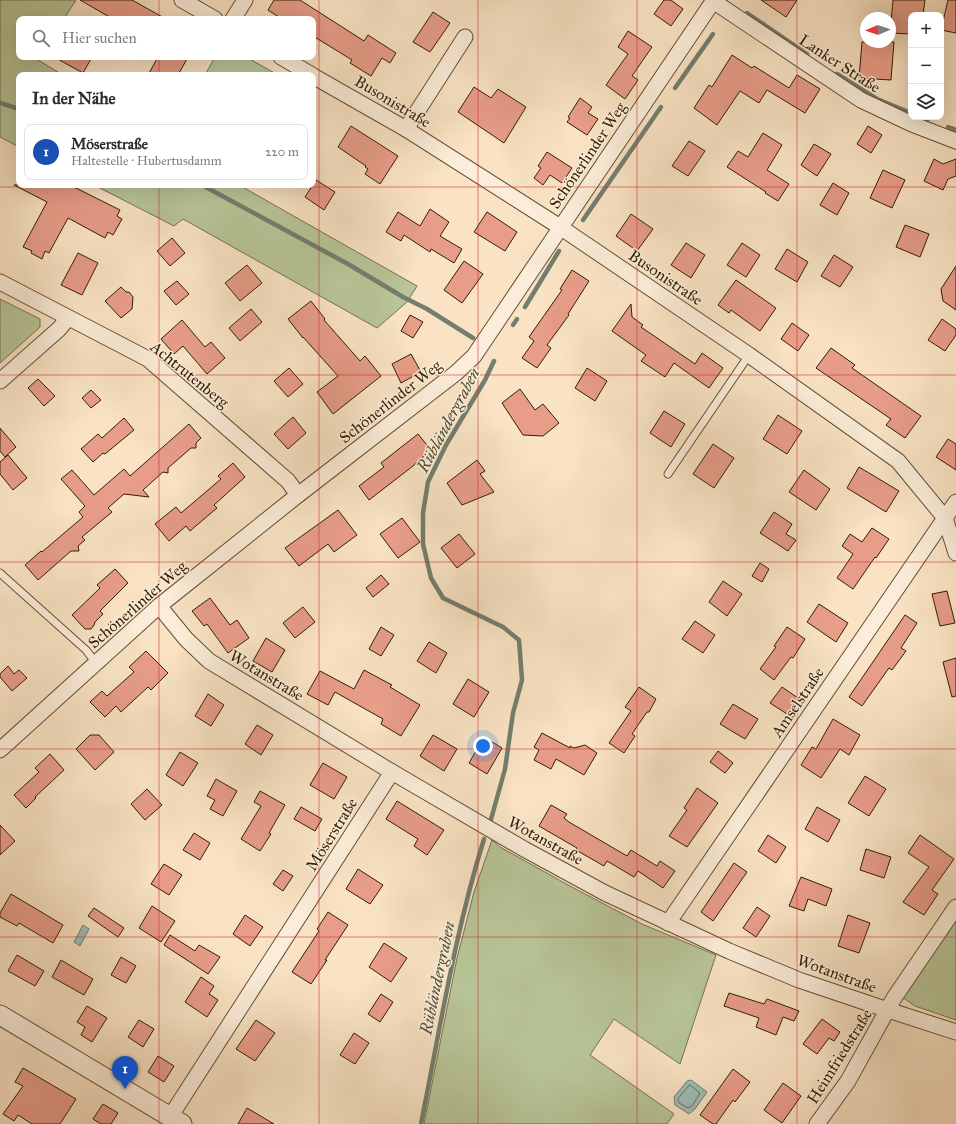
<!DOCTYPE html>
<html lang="de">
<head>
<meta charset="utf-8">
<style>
  body { margin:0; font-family:"IM FELL Great Primer",serif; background:#f2f2f3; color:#2b2b33 }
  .controls { position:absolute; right:12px; top:12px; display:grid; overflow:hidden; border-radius:8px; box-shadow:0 4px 16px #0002 }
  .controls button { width:36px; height:36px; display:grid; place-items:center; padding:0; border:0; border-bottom:1px solid #e1e1e2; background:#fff; color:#2b2b33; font:20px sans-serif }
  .compass { position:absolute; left:860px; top:12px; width:36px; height:36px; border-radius:50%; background:#fff; box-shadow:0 4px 16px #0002; rotate:268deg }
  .you { position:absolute; left:483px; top:746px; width:14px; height:14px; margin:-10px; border:3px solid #fff; border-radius:50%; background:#1a73e8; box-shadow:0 0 0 6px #1a73e833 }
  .badge { display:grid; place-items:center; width:26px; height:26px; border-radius:50%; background:#ea580c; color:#fff; font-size:13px; font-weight:700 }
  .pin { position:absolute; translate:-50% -33px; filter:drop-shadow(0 1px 2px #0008) }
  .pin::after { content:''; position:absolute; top:21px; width:14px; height:12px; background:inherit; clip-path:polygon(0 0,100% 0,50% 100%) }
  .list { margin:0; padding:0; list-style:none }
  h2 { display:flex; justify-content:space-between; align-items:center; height:52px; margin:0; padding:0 16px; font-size:17px }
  h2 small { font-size:13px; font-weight:400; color:#7c7c81 }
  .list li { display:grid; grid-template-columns:26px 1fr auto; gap:12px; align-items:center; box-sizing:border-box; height:56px; margin:0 8px 8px; padding:0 8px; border:1px solid #e1e1e2; border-radius:8px }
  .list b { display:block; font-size:15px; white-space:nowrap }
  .list p { margin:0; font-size:13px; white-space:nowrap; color:#7c7c81 }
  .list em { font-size:13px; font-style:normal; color:#7c7c81 }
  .icon { flex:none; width:22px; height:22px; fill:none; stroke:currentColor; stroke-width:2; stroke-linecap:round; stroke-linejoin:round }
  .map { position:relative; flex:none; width:956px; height:1124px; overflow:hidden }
  .search { position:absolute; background:#fff; box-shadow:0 4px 16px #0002; left:16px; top:16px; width:300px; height:44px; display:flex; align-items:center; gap:10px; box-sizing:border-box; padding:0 14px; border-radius:8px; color:#7c7c81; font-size:15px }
  .panel { position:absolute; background:#fff; box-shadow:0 4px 16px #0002; left:16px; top:72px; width:300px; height:116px; border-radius:8px }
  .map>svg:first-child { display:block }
</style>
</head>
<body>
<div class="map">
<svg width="956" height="1124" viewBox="0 0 956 1124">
  <rect width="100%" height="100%" fill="#f9e3c4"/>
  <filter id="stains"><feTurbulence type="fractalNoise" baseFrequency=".005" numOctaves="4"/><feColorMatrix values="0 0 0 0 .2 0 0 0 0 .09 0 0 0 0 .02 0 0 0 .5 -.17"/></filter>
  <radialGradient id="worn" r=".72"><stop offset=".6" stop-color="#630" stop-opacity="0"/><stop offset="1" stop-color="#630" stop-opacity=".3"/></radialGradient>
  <!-- green -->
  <g fill="#b8c598" stroke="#76724c">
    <path d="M0,0h76l-12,19h-45v38h21l-2,3 25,15h-44v72l-19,-10z"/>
    <path d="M215,57h31l32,18h-73z"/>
    <path d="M94,185h145l178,101 -10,16 -30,26 -194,-109 -9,7z"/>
    <path d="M0,299l40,20v8l-40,36z"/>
    <path d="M492,840l8,7 70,39 72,38 74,31 -36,109 -66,-45 -24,36 84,59 -7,10h-243l33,-166 17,-66z"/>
    <path d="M956,915v105l-41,-14 -13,-9z"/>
  </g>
  <!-- water -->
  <g fill="#9ebeb7" stroke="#737e6e">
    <path d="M83,925l6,4 -9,17 -6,-4z"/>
    <path d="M691,1080l16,12 -12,17 -6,5 -14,-9 -1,-8 13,-16z"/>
  </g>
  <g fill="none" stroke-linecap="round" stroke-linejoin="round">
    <!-- shore -->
    <path stroke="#686e5c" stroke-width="1" d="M690,1085l10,8 -8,13 -4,2 -9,-5 -1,-4z"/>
    <!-- stream -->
    <g stroke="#737e6e" stroke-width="4.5">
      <path d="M747,13l60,41"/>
      <path d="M837,74l40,25 34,14"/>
      <path d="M675,88l38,-54"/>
      <path d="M0,103l19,6"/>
      <path d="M922,117l6,2"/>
      <path d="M948,127l8,3"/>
      <path d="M202,185l146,79 55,33 24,12 46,29"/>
      <path d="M583,220l78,-113"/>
      <path d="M525,307l34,-56"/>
      <path d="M513,325l4,-6"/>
      <path d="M490,823l15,-54 8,-56 9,-33 -3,-40 -16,-13 -60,-29 -12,-20 -8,-34v-31l5,-31 18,-37 39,-65 9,-19"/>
      <path d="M421,1124c19,-95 34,-192 63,-285"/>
    </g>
  </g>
  <!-- building -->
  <g fill="#e89d89" stroke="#331e01">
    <path d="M80,0h52l34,19h-53z"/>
    <path d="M274,0h26l64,41 4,-6 28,18 -6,10 -8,-5 -11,18 -21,-13 2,-3 -39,-24v-17h-31l-14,-9z"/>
    <path d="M664,0h7l12,9 -12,17 -17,-12z"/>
    <path d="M761,0h36l-11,17z"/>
    <path d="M893,0h32l-2,15h-12v19l-21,-1z"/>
    <path d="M948,0h8v33l-15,-3z"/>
    <path d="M433,12l17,11 -20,29 -17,-10z"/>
    <path d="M628,31l24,16 -20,29 6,4 -13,19 -19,-14 22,-31 -10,-7z"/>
    <path d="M862,42h32l-3,38 -32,-2z"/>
    <path d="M732,55l20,13 2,-2 35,22 8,-13 23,14 -15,24 -38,-23 -8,13 -19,-12 -23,34 -23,-17 15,-23 3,2z"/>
    <path d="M54,57h38l-9,16z"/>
    <path d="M158,57h30l-10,18h-30z"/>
    <path d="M474,87l17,11 7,-9 28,18 -22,36 -46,-31z"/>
    <path d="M580,98l12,9 -4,6 10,6 -11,16 -20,-13 3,-4 -2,-1z"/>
    <path d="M351,126l47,30 -18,28 -15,-10 3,-5 -3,-2 1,-1 -28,-19z"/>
    <path d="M868,126l14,9 -11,18 -14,-9z"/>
    <path d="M763,133l19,12 -15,25 22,14 -11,17 -13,-8 1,-1 -39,-25 11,-16 10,6z"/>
    <path d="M689,141l16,10 -17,25 -16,-10z"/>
    <path d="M814,144l17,10 -14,22 -16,-11z"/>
    <path d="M547,152l25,16 -10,15 -12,-8 -7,10 -9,-7 7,-10 -3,-2z"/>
    <path d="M934,159l9,5 13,-5v17l-8,3 -5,11 -19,-9z"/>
    <path d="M883,170l22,10 -13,28 -22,-10z"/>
    <path d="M316,180l19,12 -11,18 -19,-13z"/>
    <path d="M833,183l16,10 -12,22 -17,-10z"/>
    <path d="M14,185h56l50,25 -3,6 5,3 -9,16 -5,-3 -3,6 -37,-20 -19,35 -4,-2 -3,8 -11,-6 1,-2 -9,-4 24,-45z"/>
    <path d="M430,209l19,13 -9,14 22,13 -8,14 -23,-14 -1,3 -26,-17 -3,6 -15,-9 12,-20 22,14z"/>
    <path d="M487,212l30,20 -12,19 -31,-19z"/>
    <path d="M631,214l22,15 -16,22 -21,-15z"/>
    <path d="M905,225l24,9 -9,23 -24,-10z"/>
    <path d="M172,238l13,15 -15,13 -13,-15z"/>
    <path d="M686,243l19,12 -14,23 -20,-13z"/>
    <path d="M742,243l18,12 -14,22 -19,-12z"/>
    <path d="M787,249l21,13 -11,20 -22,-13z"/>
    <path d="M78,253l20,10 -16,32 -21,-10z"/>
    <path d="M834,255l19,12 -13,20 -19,-11z"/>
    <path d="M464,261l19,13 -21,29 -18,-13z"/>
    <path d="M247,265l15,18 -22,18 -15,-18z"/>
    <path d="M956,266v44l-13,-9 -2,-12z"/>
    <path d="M572,270l17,11 -21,33 1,1 -22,30 4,3 -14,20 -15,-10 12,-17 -5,-4 33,-47 -2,-1z"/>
    <path d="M736,280l40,28 -16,23 -29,-21 -2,3 -11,-8z"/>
    <path d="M177,281l12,13 -13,11 -12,-14z"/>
    <path d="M121,287l5,5h3l4,5 -1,12 -11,9 -16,-17z"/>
    <path d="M311,301l14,18 -1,1 36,41 5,-5 16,20 -48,38 -16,-22 21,-16 -35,-39v1l-15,-19z"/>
    <path d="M631,304l1,13 11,8 -2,2 54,37 7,-11 21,15 -14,20 -35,-25 -9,14 -24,-16 5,-6 -34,-24z"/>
    <path d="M251,309l11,13 -22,19 -11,-13z"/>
    <path d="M410,315l13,7 -10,16 -12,-7z"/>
    <path d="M942,319l14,10v6l-11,16 -17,-11z"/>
    <path d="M182,320l23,27 6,-5 14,16 -18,16 -24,-28 -9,8 -13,-15z"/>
    <path d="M792,323l17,12 -11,16 -17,-12z"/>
    <path d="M831,348l24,17 -3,3 69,48 -16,22 -19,-13 5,-6 -75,-51z"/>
    <path d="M411,354l10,18 -20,11 -9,-19z"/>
    <path d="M289,368l14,16 -15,13 -14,-16z"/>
    <path d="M587,368l20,13 -12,20 -20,-13z"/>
    <path d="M38,379l17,17 -11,10 -16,-18z"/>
    <path d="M520,389l15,21 8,-6 16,19 -16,13 -20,-1 -21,-32z"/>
    <path d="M91,390l10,10 -10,8 -9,-10z"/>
    <path d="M664,411l21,13 -14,23 -21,-14z"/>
    <path d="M778,415l24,16 -15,23 -24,-15z"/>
    <path d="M293,417l13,16 -18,16 -14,-15z"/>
    <path d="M124,418l10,12 -29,24 -2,-1 -10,9 -12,-13 17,-15 4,4z"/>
    <path d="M189,424l12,14 -5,5v5h-5l-23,20v5l-5,-1 -20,18 6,7 -25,-3 -16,14 4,4 -30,25 3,3 -7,6 1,5h-8l-33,29 -13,-15 16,-14 1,1 41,-35 -4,-5 6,-6 -24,-27 11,-9 22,25 30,-26 6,7z"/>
    <path d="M0,428l16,19 -11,10 -5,-6z"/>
    <path d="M418,434l13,16 -18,16 -44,34 -10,-14 25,-19 -3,-4z"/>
    <path d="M948,439l8,5v26l-20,-13z"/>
    <path d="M713,444l21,14 -20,30 -21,-14z"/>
    <path d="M8,455l19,23 -14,12 -13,-16v-12z"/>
    <path d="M477,460l8,11 -5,3 14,18 -32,13 -15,-22z"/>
    <path d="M233,463l12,14 -31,28 3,3 -27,23 -4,-5 -17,15 -14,-17 21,-17 5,6 40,-34 -3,-3z"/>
    <path d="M859,467l40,24 -13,21 -39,-24z"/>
    <path d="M804,470l26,19 -14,21 -27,-18z"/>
    <path d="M338,510l19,25 -23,17 -6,-8 -29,22 -14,-18z"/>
    <path d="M774,512l18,12 -6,10 10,6 -8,11 -28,-18z"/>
    <path d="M402,518l18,24 -22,16 -18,-24z"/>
    <path d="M872,528l17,11 -13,19 -1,-1 -22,32 -16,-11 16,-24 -11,-8 8,-12 12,8z"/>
    <path d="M459,534l16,20 -18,14 -16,-20z"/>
    <path d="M760,563l9,6 -7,13 -10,-6z"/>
    <path d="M115,569l13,14 -28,28 3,3 -8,8 -1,3 -3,4h-6l-13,-14 28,-27 -3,-3z"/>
    <path d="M381,575l8,9 -16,13 -7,-9z"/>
    <path d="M723,581l19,13 -15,22 -18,-14z"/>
    <path d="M947,591l8,32 -15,3 -8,-32z"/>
    <path d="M210,598l20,27 7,-5 12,18 -21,15 -21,-29 -3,2 -12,-15z"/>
    <path d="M819,604l29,19 -12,19 -29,-20z"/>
    <path d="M303,607l12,15 -20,16 -12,-15z"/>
    <path d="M905,615l12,8 -16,25 5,3 -14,19 -3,-2 -27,38 -13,-9z"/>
    <path d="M695,621l20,14 -12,18 -21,-14z"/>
    <path d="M381,627l13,8 -13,21 -12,-7z"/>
    <path d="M787,627l18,12 -12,19 -2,-1 -17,23 -14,-11 16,-22 -2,-1z"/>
    <path d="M266,638l19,12 -13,22 -19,-11z"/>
    <path d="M429,642l18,11 -11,20 -19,-12z"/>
    <path d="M146,651l22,22 -17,17 -3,-3 -27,25 -5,-6 -11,11 -15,-15 12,-11 5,5 27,-24 -5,-5z"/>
    <path d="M956,658v38l-4,1 -9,-35z"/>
    <path d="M8,666l6,8 5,-4 8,8 -15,13 -12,-14v-3z"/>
    <path d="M364,670l28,15 -2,2 30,18 -19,31 -20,-12 2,-5 -48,-27 -7,13 -21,-11 13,-23 34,18z"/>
    <path d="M468,679l21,13 -15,25 -21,-13z"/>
    <path d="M639,687l17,12 -7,13h-2l-15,22 3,2 -11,17 -15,-10 22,-32 -6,-4z"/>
    <path d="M782,687l16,11 -11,16 -17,-11z"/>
    <path d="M208,694l16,11 -13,21 -16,-10z"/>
    <path d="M733,704l25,15 -13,20 -25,-15z"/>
    <path d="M833,719l27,16 -11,20 -9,-6 -19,29 -20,-13 11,-18 4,2z"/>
    <path d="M257,725l16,10 -12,20 -16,-11z"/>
    <path d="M542,733l28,15v-2l4,2 11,-3 12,8 -13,22 -28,-16 -5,10 -17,-9 5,-10 -5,-3z"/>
    <path d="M90,735h9l15,17 -19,18 -19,-21z"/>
    <path d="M433,735l24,14 -13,22 -24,-15z"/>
    <path d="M484,737l18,11 -15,26 -18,-11z"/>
    <path d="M718,751l15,12 -8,10 -15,-11z"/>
    <path d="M180,752l18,11 -15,23 -17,-11z"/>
    <path d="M50,754l14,16 -29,27 1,1 -10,10 -12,-13 25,-23 -4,-4z"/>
    <path d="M323,763l24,14 -13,22 -24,-14z"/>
    <path d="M865,776l21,13 -17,27 -21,-13z"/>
    <path d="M216,779l21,12 -14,25 -13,-7 5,-9 -8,-4z"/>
    <path d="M697,788l21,15 -31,44 -18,-11 18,-26 -3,-2z"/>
    <path d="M147,789l15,16 -17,15 -14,-16z"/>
    <path d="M260,791l25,14 -16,28 2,1 -11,17 -19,-12 20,-33 -7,-4z"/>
    <path d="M397,801l47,29 -17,25 -13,-9 4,-7 -32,-20z"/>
    <path d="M551,805l16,9 -3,4 5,4 58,34 4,-6 26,16 3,-5 15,10 -12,17 -25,-17 -4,6 -27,-16 -3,5 -28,-16 1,-2 -38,-22z"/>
    <path d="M301,807l21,12 -7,12 -21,-12z"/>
    <path d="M817,807l23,13 -12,22 -23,-13z"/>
    <path d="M0,825l15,16 -15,14z"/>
    <path d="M194,833l16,10 -10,17 -17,-10z"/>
    <path d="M768,835l18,12 -10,16 -18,-12z"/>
    <path d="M920,835l34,24 -22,31 6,4 -14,21 -21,-13 26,-35 -21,-14z"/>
    <path d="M866,849l25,8 -7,21 -24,-8z"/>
    <path d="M734,863l13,9 -34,49 -12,-9z"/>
    <path d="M164,864l18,11 -13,20 -18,-11z"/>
    <path d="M358,869l25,16 -13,19 -24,-15z"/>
    <path d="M283,870l10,6 -10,15 -10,-7z"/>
    <path d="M801,877l31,12 -6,17 -18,-7 -4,12 -15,-5z"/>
    <path d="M11,894l52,31 -10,18 -34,-20 -2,3 -17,-9v-4z"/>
    <path d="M152,906l23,15 -14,21 -22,-14z"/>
    <path d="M757,907l13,9 -14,21 -13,-9z"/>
    <path d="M94,908l30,20 -6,9 -30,-21z"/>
    <path d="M328,912l20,13 -23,35h2l-16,24 -19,-12 27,-41 -2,-2z"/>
    <path d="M245,915l18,12 -13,19 -17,-12z"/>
    <path d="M848,915l22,8 -11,30 -21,-7z"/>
    <path d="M170,935l25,16 4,-6 21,12 -12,17 -44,-29z"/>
    <path d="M384,943l23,15 -16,24 -22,-15z"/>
    <path d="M17,955l27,16 -9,15 -27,-15z"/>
    <path d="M121,957l15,9 -10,17 -15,-8z"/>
    <path d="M61,960l32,19 -9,16 -32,-18z"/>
    <path d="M201,977l13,9 -5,8 9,6 -11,17 -22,-15z"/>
    <path d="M729,993l35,11 3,-5 32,12 -5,10 -11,-4 -7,18 -20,-8 3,-9 -35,-12z"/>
    <path d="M381,994l12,8 -13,20 -12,-8z"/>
    <path d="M87,1006l20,12 -15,24 -11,-7 4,-8 -8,-5z"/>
    <path d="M822,1019l18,13 -6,9 -5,-3 -12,16 -14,-10z"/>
    <path d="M139,1020l15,9 -11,18 -15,-10z"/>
    <path d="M256,1020l19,13 -20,28 -19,-12z"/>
    <path d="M354,1033l15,10 -14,21 -15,-9z"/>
    <path d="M158,1056l16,10 -10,16 -16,-10z"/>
    <path d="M23,1068l53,31 -16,25h-28l-14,-9 -4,6 -11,-7 20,-28 -8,-4z"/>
    <path d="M733,1069l17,13 -15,20 -2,-2 -17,24h-3l-13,-9z"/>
    <path d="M783,1083l18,13 -19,27 -18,-13z"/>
    <path d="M103,1104l15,9 -7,11h-10l-8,-5z"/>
    <path d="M247,1108l27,16h-36z"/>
  </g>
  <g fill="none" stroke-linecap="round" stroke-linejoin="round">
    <defs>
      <g id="service">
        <path d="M668,474l81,-119"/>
        <path d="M0,573l86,77 10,13"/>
      </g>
      <g id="minor">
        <path d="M182,0l33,19"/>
        <path d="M713,1l148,99 51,24 44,17"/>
        <path d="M233,19l12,-19"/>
        <path d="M281,57l31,18"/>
        <path d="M313,76l93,53 154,98 189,128 149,106 47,57 11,35"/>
        <path d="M406,129l59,-92"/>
        <path d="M0,282l148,77 140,122 10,14"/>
        <path d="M0,381l59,-52 9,-11"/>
        <path d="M159,606l27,33 23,22 183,111 132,77 81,44 124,58 70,29 89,30 68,22"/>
        <path d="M0,750l159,-144 139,-111 158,-122 18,-17 240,-356"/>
        <path d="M668,923l288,-421"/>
        <path d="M170,1117l222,-345"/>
        <path d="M817,1124l31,-43 46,-83 62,-91"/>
      </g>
      <path id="tertiary" d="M0,1015l182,109"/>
    </defs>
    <!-- service casing -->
    <use href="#service" stroke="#644f32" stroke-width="9"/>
    <!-- minor casing -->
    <use href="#minor" stroke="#644f32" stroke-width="17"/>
    <!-- tertiary casing -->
    <use href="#tertiary" stroke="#644f32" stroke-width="21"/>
    <!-- service -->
    <use href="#service" stroke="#fbedd9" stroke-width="7"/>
    <!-- minor -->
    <use href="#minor" stroke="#fbedd9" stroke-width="15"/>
    <!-- tertiary -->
    <use href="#tertiary" stroke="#fbedd9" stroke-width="19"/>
  </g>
  <!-- grid -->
  <path fill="none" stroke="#d62828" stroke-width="1" stroke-opacity="0.55" d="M159,0v19M319,0v1124M478,0v1124M637,0v1124M797,0v1124M159,57v18M159,185v939M0,187h956M0,375h956M0,562h956M0,749h956M0,937h956"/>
  <g text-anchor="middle" stroke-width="3" stroke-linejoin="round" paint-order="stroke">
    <!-- street labels -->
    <g font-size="16" fill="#331e01" stroke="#fbedd9">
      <text transform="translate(840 63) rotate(33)" y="6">Lanker Straße</text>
      <text transform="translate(393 101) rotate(31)" y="6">Busonistraße</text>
      <text transform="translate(587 155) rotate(-56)" y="6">Schönerlinder Weg</text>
      <text transform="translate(666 277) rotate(34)" y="6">Busonistraße</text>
      <text transform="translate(190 374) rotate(39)" y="6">Achtrutenberg</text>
      <text transform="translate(390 401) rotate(-38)" y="6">Schönerlinder Weg</text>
      <text transform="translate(137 604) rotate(-41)" y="6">Schönerlinder Weg</text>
      <text transform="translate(267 675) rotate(31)" y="6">Wotanstraße</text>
      <text transform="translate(797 702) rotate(-56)" y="6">Amselstraße</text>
      <text transform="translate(331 834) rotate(-58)" y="6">Möserstraße</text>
      <text transform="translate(546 840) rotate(29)" y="6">Wotanstraße</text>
      <text transform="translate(837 973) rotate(20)" y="6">Wotanstraße</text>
      <text transform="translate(839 1056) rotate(-58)" y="6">Heimfriedstraße</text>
    </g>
    <!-- water labels -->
    <g font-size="17" font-style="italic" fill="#534e38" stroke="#fbedd9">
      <text transform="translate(448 420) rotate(-62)" y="6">Rübländergraben</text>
      <text transform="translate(437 978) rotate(-78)" y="6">Rübländergraben</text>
    </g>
  </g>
  <rect width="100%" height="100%" filter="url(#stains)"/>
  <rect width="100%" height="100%" fill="url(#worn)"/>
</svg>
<div class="controls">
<button>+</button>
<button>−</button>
<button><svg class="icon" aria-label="layers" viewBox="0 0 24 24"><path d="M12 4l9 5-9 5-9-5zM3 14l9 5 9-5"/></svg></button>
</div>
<svg class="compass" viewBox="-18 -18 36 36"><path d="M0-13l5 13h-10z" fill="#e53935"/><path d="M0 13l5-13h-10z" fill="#7c7c81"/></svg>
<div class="you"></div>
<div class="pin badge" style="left:125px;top:1089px;background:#1a4fb4">1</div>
<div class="search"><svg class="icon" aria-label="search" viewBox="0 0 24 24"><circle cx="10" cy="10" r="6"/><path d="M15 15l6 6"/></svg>Hier suchen</div>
<section class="panel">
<h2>In der Nähe<small></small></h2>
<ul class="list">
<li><span class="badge" style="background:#1a4fb4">1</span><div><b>Möserstraße</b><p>Haltestelle · Hubertusdamm</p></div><em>220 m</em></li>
</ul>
</section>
</div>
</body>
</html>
